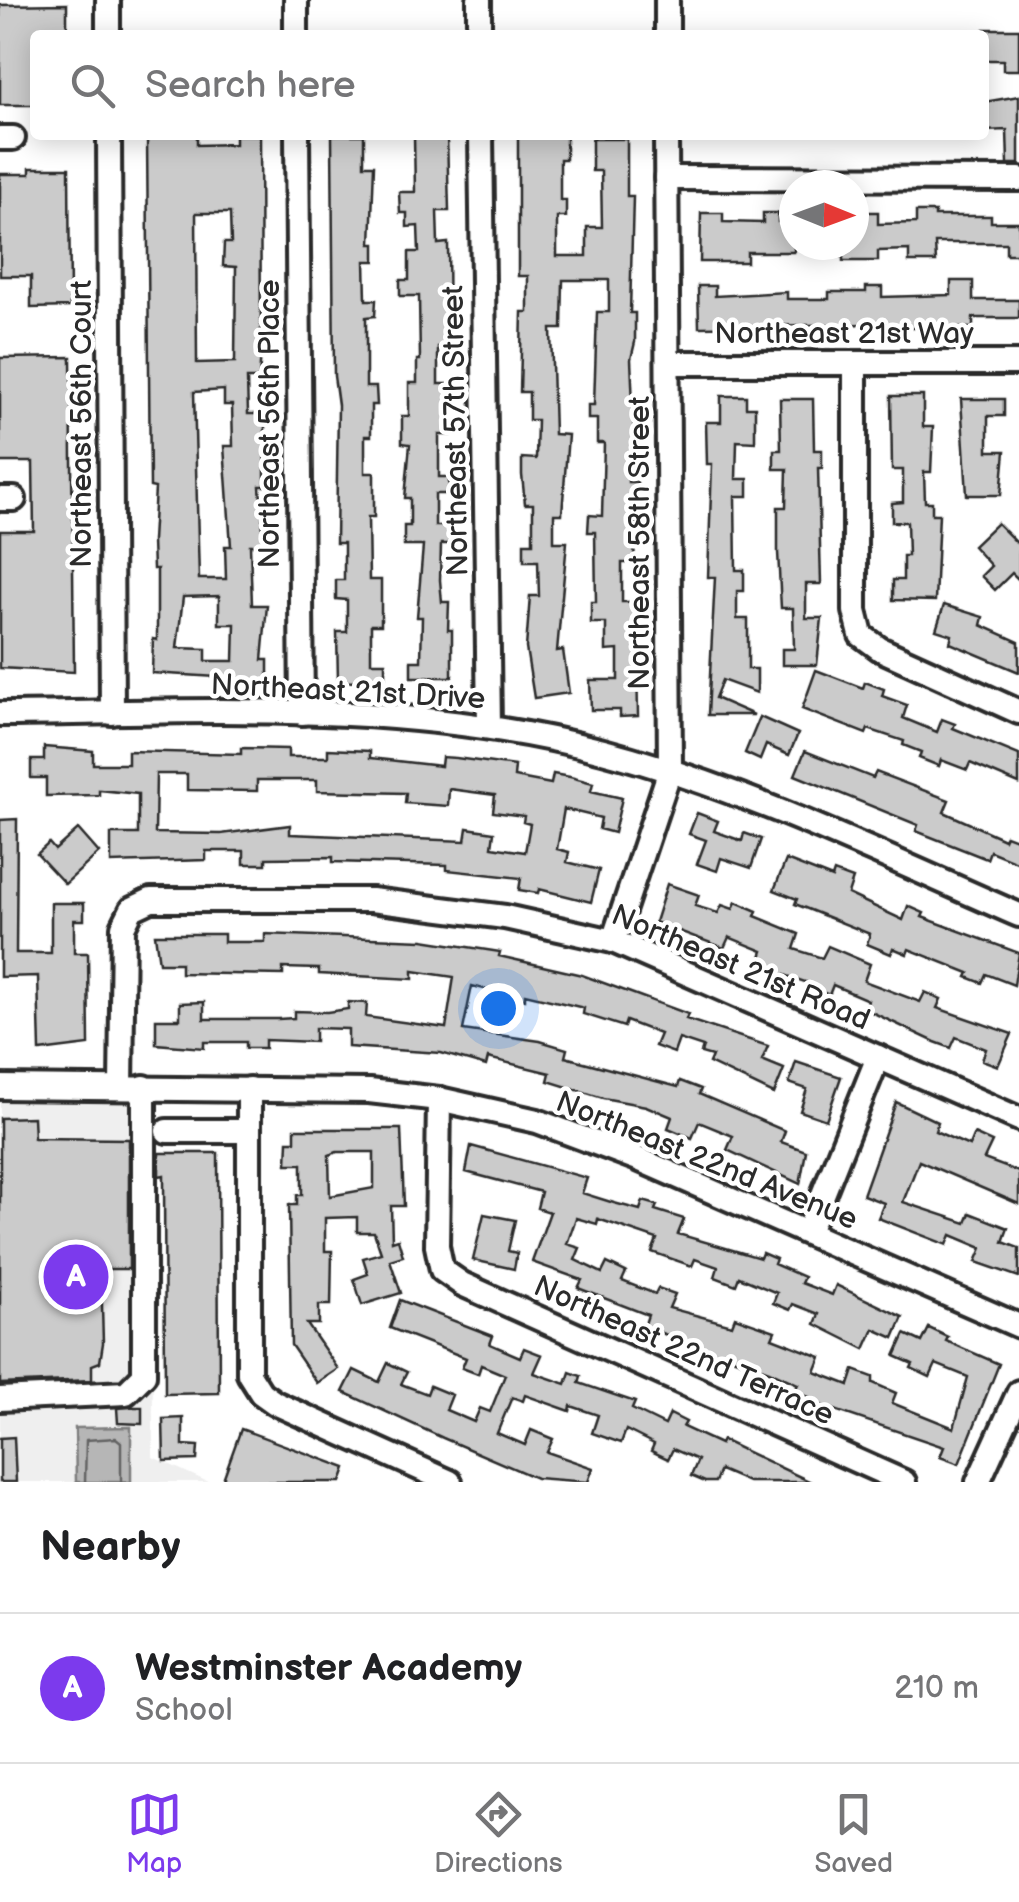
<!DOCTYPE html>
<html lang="en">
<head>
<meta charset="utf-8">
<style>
  body { margin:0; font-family:"Balsamiq Sans",sans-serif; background:#f2f2f2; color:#202124 }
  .compass { position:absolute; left:779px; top:170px; width:90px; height:90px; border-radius:50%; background:#fff; box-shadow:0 5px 25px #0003; rotate:91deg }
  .you { position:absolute; left:498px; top:1008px; width:35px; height:35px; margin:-25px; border:8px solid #fff; border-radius:50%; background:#1a73e8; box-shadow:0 0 0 15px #1a73e833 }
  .badge { display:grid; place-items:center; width:65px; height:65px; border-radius:50%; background:#7c3aed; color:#fff; font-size:32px; font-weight:700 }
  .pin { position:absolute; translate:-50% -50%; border:5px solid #fff; box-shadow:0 2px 10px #0006 }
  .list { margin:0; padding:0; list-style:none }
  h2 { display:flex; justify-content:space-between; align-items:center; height:130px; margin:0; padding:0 40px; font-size:42px }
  h2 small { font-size:32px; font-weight:400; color:#757577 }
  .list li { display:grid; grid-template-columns:65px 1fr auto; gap:30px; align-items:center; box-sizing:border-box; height:150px; padding:0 40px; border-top:2px solid #e0e0e0 }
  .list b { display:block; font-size:38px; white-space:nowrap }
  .list p { margin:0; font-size:32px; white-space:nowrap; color:#757577 }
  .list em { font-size:32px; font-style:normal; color:#757577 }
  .icon { flex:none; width:55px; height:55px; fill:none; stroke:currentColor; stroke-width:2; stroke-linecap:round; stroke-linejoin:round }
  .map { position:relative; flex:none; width:1019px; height:1482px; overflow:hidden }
  .search { position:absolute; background:#fff; box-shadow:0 5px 25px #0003; left:30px; right:30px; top:30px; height:110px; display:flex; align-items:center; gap:25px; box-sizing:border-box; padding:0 35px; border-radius:10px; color:#757577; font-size:38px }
  .sheet { height:280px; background:#fff }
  nav { display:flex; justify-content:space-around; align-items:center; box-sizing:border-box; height:140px; border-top:2px solid #e0e0e0; background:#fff; font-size:28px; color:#757577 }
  nav a { display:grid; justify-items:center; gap:5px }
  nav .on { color:#7c3aed }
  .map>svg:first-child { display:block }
</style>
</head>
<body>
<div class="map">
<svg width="1019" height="1482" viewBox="0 0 1019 1482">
  <rect width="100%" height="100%" fill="#fff"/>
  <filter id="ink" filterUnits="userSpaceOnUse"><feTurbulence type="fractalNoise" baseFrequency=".01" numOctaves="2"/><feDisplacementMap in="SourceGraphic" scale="20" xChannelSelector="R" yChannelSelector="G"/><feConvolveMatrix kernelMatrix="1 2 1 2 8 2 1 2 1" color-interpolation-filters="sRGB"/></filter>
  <g filter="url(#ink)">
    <!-- built -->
    <path fill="#efefef" d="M152,1097l1,360 55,25h-208v-384z"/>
    <!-- water -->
    <path fill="#b6b6b6" stroke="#7e7e7e" stroke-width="2.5" d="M131,1427v55h-55l-1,-54z"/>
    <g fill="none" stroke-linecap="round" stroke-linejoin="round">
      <!-- shore -->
      <path stroke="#636363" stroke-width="2.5" d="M85,1482l1,-42 30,-2 5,4v40"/>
    </g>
    <!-- building -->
    <g fill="#cbcbcb" stroke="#2b2b2b" stroke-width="2.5" fill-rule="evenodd">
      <path d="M67,4v31h-32v70h-35v-100z"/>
      <path d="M984,29h35v41h-16v-10h-19z"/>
      <path d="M1019,96v68h-11l-1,-34 -23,1v-29z"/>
      <path d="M147,135h50v10l38,-1v-9h25l1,215 -2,29h-12l1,35h17v72h-5l4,59h-14l2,60h15l-5,55h6v20l-116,-7 1,-34 4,1v-71h-4l-1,-28 3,-53 -5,-1zM196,213h34l1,30h-7l-1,23 13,1 -1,95 -38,1zM224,390v15h8l1,41h-9l7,100h-6l1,33h-27l-5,-187zM219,596v28h16l-1,37h-28v-12l-29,-1 6,-51z"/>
      <path d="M332,135h32v30h10l-3,79h4v17h-10l1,39h10l-1,16 -9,1v70h10l1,18h-6v31h-6v37h9v44h-6l1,63h12v45h-10v37h14v19l-47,1 -1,-50h10v-32l-11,-1v-19h8v-37h-8l2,-138 -4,-29z"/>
      <path d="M414,135h33l2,76h-12l1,33 10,-1 1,104h-11v37h12l1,32v19h-12v42h10v17h-14v32h17v18h-11l-1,36 2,22h7l-1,28h4v47h-41v-16h10l1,-44h-5l6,-71h-19v-20h6v-28h-5l5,-54 -8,-1v-27h7v-33h8v-23h3l-1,-64h-19v-16h9v-28h10l-1,-26 -11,1v-14h-7l-1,-21h16z"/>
      <path d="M518,135h48v24h-6v41h6v17h-9v39h30v-29h15l-1,-56h-9v-32h35v57h6l-3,117h5v29l-4,17 4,94 -7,-1v30h9l-3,81h-12v39h14l2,114 -18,1v-7h-29l-1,-30h28v-30l-12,1v-28h-15v-21h5l-1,-70h-7l1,-17 13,1 2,-73h-7v-24h-9v-14h6l3,-93h12v-32h-46l-1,49h-11l3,105 14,1 -6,79h-8v28h13l-10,109 6,-1 6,43 -35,5 -8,-50 4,-52h9l-1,-35h-14v-18h9v-39h-8l-3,-29v-17l14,1 1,-39h-8v-28h-9l2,-80h6v-36h-10z"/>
      <path d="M30,168h39l1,139 -39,1v-32h-31v-102h30z"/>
      <path d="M854,212h24v12l38,-1v-11h19v4h56v6h28v32h-13v-11h-71l1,19h-27v-12l-31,1v10h-35v-16h11z"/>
      <path d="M701,213h22v9l40,1v-10h15v9h16v30h-47v10h-47z"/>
      <path d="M951,281h22v19h46v18h-46v10h-107v-4l-167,3 -1,-41h17v10l72,-4v7h42v-7h37v-5h16v10l69,-2z"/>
      <path d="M71,357l3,315 -74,-4v-137h34l-1,-69h-33v-104z"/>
      <path d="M721,396h25v11h9v35l-18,-1 -1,38h12v17h-13l1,74h8v21h-7v28h11v50h9v24l-35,-13 -7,18 39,17h-46l7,-138h-7l4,-113h-5l-1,-42h15z"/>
      <path d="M891,396h32v31h10l-2,45h-7l1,30h7v12h7l-4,87 -42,-1v-20h10v-24h5l-1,-34h-15v-19l11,-1v-32h-11z"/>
      <path d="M780,399h33l1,51h8v18h-4l3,116h-15v34h16l-5,47h-35v-16h12l-1,-41h-12l-3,-56v-45h8l1,-38h-13v-19h7z"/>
      <path d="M961,399h43v17h-16v35h17l-4,44h-34z"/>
      <path d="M997,523l22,22v35l-7,-7 -17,17 -14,-14 10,-10 -18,-20z"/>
      <path d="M944,605l39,12 -2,8 38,17v30l-69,-29 2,-8 -16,-5z"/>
      <path d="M816,670l47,18 2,-6 19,7 -2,7 25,9 -4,13 34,14 5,-13 13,5 -2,4 66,27v29l-49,-21 -3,7 -26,-10 -2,6 -20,-8 2,-6 -18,-7 1,-4 -36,-12 -2,5 -64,-25z"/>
      <path d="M760,717l38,17 -9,21 -23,-10 -6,15 -15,-7z"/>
      <path d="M44,747l49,4v13h35v-13l113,3v-6l47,1v8h40v-8l42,2v7l71,8 1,-9 14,1 59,8 -1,11 37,7 2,-10 17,3 23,6 -2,8 31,7 -8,35 -15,-4 2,-11 -37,-9 -7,40 12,3 -2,10 32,8 -8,32 -52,-13 -1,4 -19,-3 2,-12 -74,-8v-5l-114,-3v-5l-67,1v6h-22v-13h-38v9l-95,3v-29h27v-40l-39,-4v5l-53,1v-18h-15v-18h13zM156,774h31v16l70,1v-11h60v11l89,2 -1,10 43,3 1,-17 46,6 -2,17 31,4 -1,6 7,2 -5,28 -33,-5 2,-15 -27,-4 -2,13 -175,-7v-9l-69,9 -66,-1z"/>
      <path d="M805,751l68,27 3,-6 73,28 -5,12 60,27 2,-4 13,5v23l-29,-12 -3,8 -71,-28 2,-6 -123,-50z"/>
      <path d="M697,813l21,8 -4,10 28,10 2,-8 17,6 -10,29 -30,-10 -4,13 -20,-7 9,-24 -17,-6z"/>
      <path d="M17,819l-1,134h35v-50h33v17h-10v33h14l1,92 -49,6 -2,-75 -38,1v-157z"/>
      <path d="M78,829l21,24 -34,31 -28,-30 12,-11 6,7z"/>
      <path d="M786,860l46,18 2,-6 19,7 -5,15 55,26 5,-14 16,7 -2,4 97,36 -5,32 -28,-11 -4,9 -15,-6 2,-4 -60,-24 -2,5 -14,-6 -2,6 -24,-10 3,-10 -75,-30 2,-5 -23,-9z"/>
      <path d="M667,884l32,11 -4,11 23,7 4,-8 11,4 3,-7 21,9 -2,5 44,18 -5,15 28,9 6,-12 42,18 -6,17 56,21 5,-10 16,7 -4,9 75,26 -14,32 -16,-6 4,-11 -30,-12 -5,11 -16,-6 -70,-33 3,-9 -35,-15 -4,10 -19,-8 1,-3 -53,-18 5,-15 -34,-14 -5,11 -69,-26z"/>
      <path d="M155,934h69v8h41v-8l158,6 77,12 -1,4 83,19 106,39 -2,5 82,27 -6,14 22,9 -10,25 -65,-31 3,-7 -11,-3 2,-6 -24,-8 -5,14 -19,-7 5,-12 -34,-13 -2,6 -41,-13 1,-6 -59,-14v5l-53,-13 -9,44 77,11 27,8 -2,8 113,30 2,-6 21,8 -2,5 86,37 -4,11 25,9 -6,33 -73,-34 6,-14 -34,-14 -7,16 -24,-10 4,-11 -26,-11 -43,-8 -55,-17 2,-8 -62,-15 -2,8 -45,-13 -93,-6v-18l-33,-1v14l-50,-2v8h-19v-6h-42v6l-48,-4v-25h24v-16l24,-1v17h74l16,-1v-7l33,1 21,-3v-7l19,1 -1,14 80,11 8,-51 -41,-6v8l-94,-5v-5l-36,-1v7l-102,-2v-10h-22z"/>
      <path d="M796,1062l45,15 -15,43 -26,-9 7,-22 -18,-6z"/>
      <path d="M896,1102l42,20 -3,9 34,15 5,-12 18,8 -8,17 35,13v32l-100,-43 -16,41 63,21 4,-10 38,15 -5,14 16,6v29l-43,-15 6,-14 -31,-13 -4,10 -69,-27 6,-15 -21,-8z"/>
      <path d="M33,1117l1,21 95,1v130h-28l2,74 -3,19 -8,3v15l-92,4v-266z"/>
      <path d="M295,1129h106l3,77h-13l1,35 6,-2 5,17 -13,4 11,33 -39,12 -8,-26 14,-5 -5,-16 18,-5 -7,-21h-17v-15l-32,1v33h7l-1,54h-12v19h-12l31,45 -21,14 -26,-38 -2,-140h8v-10h5v-31h-15l1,-23h7zM337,1152h37v36l-44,8 -1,-41z"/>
      <path d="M471,1146l116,32 -5,15 32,10 26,7 3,-9 14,4 -2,5 29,9 -6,15 82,24 2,-5 14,6 -2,5 30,13 -3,6 31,12 4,-10 67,32 -9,21 -20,-9 -9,20 -50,-25 4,-10 -26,-10 -3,6 -17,-7 4,-10 -38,-16 -3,8 -21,-8 3,-10 -23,-8 -3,7 -40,-14 5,-13 -59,-20 -1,5 -21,-6 -9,26 13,4 -5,12 27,13 5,-10 19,9 -4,9 33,13 3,-6 17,6 -6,14 63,17 3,-8 40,14 -3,7 49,19 -6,15 34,13 5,-15 19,7v6l23,10 -4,10 62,25 14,-51 -32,-13 -6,13 -19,-9 2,-4 -18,-8 10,-22 17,8 7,-14 19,9 -2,4 53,23 -40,100 -19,-7 4,-10 -130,-44 1,-4 -21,-7 4,-8 -29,-13 -125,-44 4,-12 -70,-27 4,-8 -50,-18 18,-50 -13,-4 4,-16 -75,-20z"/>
      <path d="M159,1153h59l1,240 -54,1 -1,-219 -5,1z"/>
      <path d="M484,1214l31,6 -7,31 9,2 -3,16 -41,-9z"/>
      <path d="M400,1300l93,36 -3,8 30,13 4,-9 18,7 -8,18 32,11 4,-12 11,4 -2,7 56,19 -3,7 33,16 5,-11 16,8 -3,5 37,17 2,-4 89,42h-63l-28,-12 -5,12h-10l-14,-6 7,-16 -25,-11 -5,10 -17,-8 3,-7 -28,-14 -5,13 -29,-10 6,-18 -27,-9 -1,5 -45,-16 -2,6 -11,-4 -15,36 28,12 6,-15 22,9 -6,13 46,16 -5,14 -52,-4 -93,-40 -100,-46 11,-22 25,12 9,-19 19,9 -6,12 26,10 3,-8 22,9 -6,15 28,12 6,-14 10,4 15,-37 -24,-10 -3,9 -16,-6 4,-10 -76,-30z"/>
      <path d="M131,1407h11v17l-24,-1 -1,-15z"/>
      <path d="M183,1418v27l15,1 -1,14 -33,1 -1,-42z"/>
      <path d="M241,1429l105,39 -5,14h-119z"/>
      <path d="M14,1437l2,45h-16v-44z"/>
    </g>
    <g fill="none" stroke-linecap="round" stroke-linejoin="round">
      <defs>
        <g id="minor">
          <path d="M108,0v35"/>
          <path d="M296,0v35"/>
          <path d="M479,0v35"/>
          <path d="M667,35v-35"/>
          <path d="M109,135l3,578"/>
          <path d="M297,135l5,578"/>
          <path d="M481,135l8,592"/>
          <path d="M0,138h13"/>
          <path d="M666,178l353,1"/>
          <path d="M669,363h350"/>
          <path d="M855,363v248l6,24 19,14 139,63"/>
          <path d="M0,499h14"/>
          <path d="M0,714c201,-2 407,-15 603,37 144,38 280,105 416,164"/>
          <path d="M613,941l57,-171 -4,-635"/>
          <path d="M0,1087l369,4 70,8 98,22 101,38 381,167"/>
          <path d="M121,1087l2,-160 9,-18 19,-9h220l134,17 108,24 406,178"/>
          <path d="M249,1089v285l12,19 14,10 175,79"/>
          <path d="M439,1099l-2,147 5,24 20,14 442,198"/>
          <path d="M167,1131h82"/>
          <path d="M808,1232l70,-175"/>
          <path d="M0,1399l126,-6 18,-18v-288"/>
          <path d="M978,1482l41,-90"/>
        </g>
      </defs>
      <!-- minor casing -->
      <use href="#minor" stroke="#2b2b2b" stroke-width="30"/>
      <!-- minor -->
      <use href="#minor" stroke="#fff" stroke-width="22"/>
    </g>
  </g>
  <g text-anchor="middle" stroke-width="9" stroke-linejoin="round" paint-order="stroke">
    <!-- street labels -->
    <g font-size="30" fill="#2b2b2b" stroke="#fff">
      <text x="844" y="343">Northeast 21st Way</text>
      <text transform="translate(81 424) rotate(-90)" y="10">Northeast 56th Court</text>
      <text transform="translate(269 424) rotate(-90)" y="10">Northeast 56th Place</text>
      <text transform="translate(455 431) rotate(-91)" y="10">Northeast 57th Street</text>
      <text transform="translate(639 543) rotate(-90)" y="10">Northeast 58th Street</text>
      <text transform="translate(348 691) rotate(3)" y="10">Northeast 21st Drive</text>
      <text transform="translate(741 967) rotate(23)" y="10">Northeast 21st Road</text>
      <text transform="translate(707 1160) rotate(22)" y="10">Northeast 22nd Avenue</text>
      <text transform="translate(684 1350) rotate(24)" y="10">Northeast 22nd Terrace</text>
    </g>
  </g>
</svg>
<svg class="compass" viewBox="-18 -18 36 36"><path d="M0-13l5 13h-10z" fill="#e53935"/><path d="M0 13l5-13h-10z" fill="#757577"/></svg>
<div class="you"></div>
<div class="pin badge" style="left:76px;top:1277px">A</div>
<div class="search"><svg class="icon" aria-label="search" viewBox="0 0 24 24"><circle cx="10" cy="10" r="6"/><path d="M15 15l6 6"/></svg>Search here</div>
</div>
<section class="sheet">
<h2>Nearby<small></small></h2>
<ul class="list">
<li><span class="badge">A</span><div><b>Westminster Academy</b><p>School</p></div><em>210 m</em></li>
</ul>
</section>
<nav>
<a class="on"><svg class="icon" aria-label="map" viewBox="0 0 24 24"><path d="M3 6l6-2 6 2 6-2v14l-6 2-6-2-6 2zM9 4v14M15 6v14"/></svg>Map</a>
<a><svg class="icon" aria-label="directions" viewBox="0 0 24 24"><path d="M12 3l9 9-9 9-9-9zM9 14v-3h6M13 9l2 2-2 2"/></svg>Directions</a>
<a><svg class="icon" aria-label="saved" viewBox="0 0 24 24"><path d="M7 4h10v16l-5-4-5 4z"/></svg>Saved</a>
</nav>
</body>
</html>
